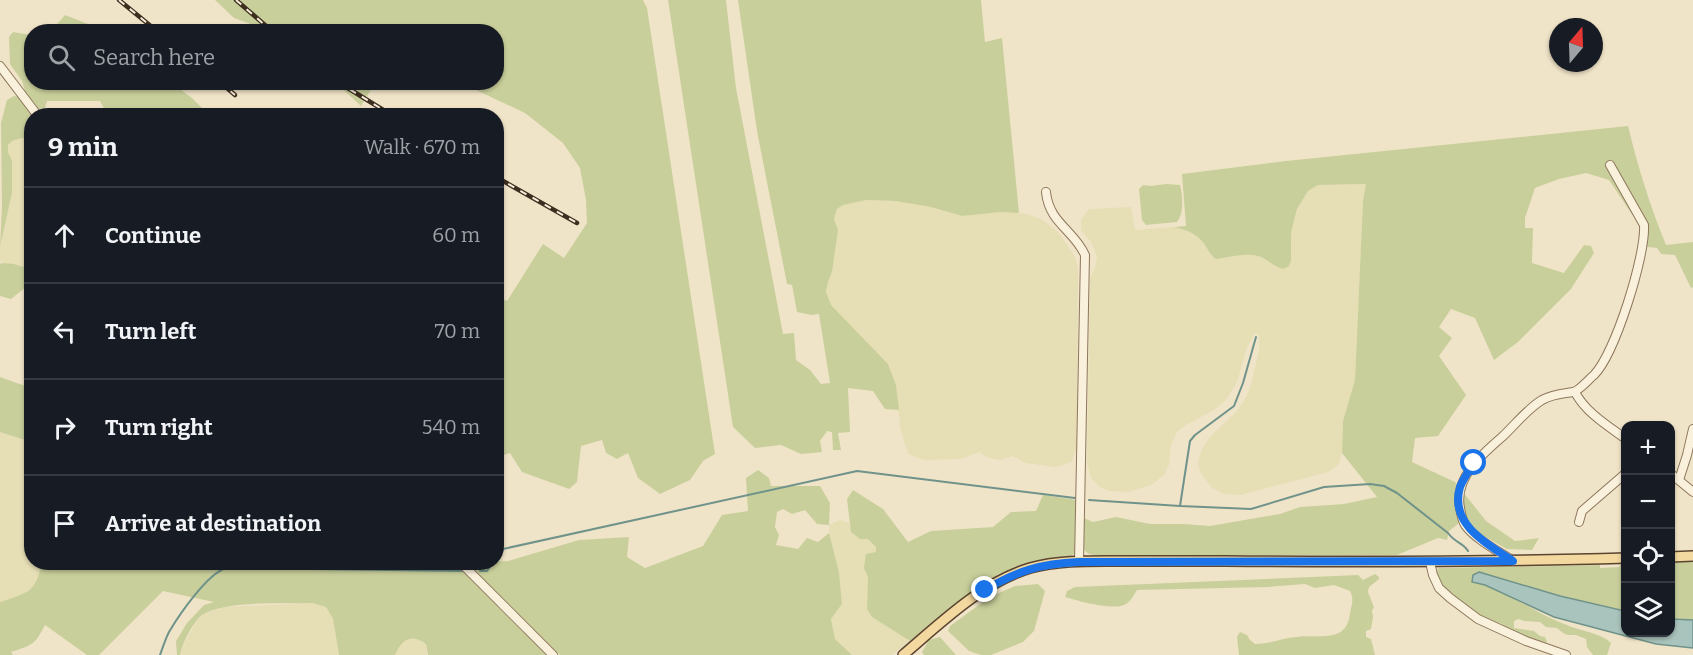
<!DOCTYPE html>
<html lang="en">
<head>
<meta charset="utf-8">
<style>
  body { margin:0; font-family:Bitter,serif; background:#20242c; color:#f1f3f6 }
  .controls { position:absolute; right:18px; bottom:18px; display:grid; overflow:hidden; border-radius:12px; box-shadow:0 2px 4px #0004 }
  .controls button { width:54px; height:54px; display:grid; place-items:center; padding:0; border:0; border-bottom:2px solid #363941; background:#171b24; color:#f1f3f6; font:30px sans-serif }
  .compass { position:absolute; left:1549px; top:18px; width:54px; height:54px; border-radius:50%; background:#171b24; box-shadow:0 2px 4px #0004; rotate:19deg }
  .stop { position:absolute; width:18px; height:18px; margin:-14px; border:4px solid #1a73e8; border-radius:50%; background:#fff }
  .stop.end { background:#1a73e8; border-color:#fff; box-shadow:0 2px 6px #0008 }
  .list { margin:0; padding:0; list-style:none }
  h2 { display:flex; justify-content:space-between; align-items:center; height:78px; margin:0; padding:0 24px; font-size:26px }
  h2 small { font-size:20px; font-weight:400; color:#9ea1a6 }
  .list li { display:grid; grid-template-columns:39px 1fr auto; gap:18px; align-items:center; box-sizing:border-box; height:96px; padding:0 24px; border-top:2px solid #363941 }
  .list b { display:block; font-size:22px; white-space:nowrap }
  .list em { font-size:20px; font-style:normal; color:#9ea1a6 }
  .icon { flex:none; width:33px; height:33px; fill:none; stroke:currentColor; stroke-width:2; stroke-linecap:round; stroke-linejoin:round }
  .map { position:relative; flex:none; width:1693px; height:655px; overflow:hidden }
  .search { position:absolute; background:#171b24; box-shadow:0 2px 4px #0004; left:24px; top:24px; width:480px; height:66px; display:flex; align-items:center; gap:15px; box-sizing:border-box; padding:0 21px; border-radius:24px; color:#9ea1a6; font-size:22px }
  .panel { position:absolute; background:#171b24; box-shadow:0 2px 4px #0004; left:24px; top:108px; width:480px; height:462px; border-radius:24px }
  .map>svg:first-child { display:block }
</style>
</head>
<body>
<div class="map">
<svg width="1693" height="655" viewBox="0 0 1693 655">
  <rect width="100%" height="100%" fill="#f0e4c8"/>
  <!-- farmland -->
  <g fill="#e6deb5">
    <path d="M22,138l10,2 -1,129 -17,-5h-8l-6,-3v-14l12,-54v-32l-4,-9v-7l4,-4z"/>
    <path d="M1367,184l-4,17 -8,179 -12,41 -1,32 -3,11 -11,8 -88,23 -15,-1 -13,-6 -12,-16 -2,-11 4,-12 8,-12 27,-26 7,-10 7,-16 8,-35v-14l-2,-2h-3l-7,14 -10,34 -11,18 -12,10 -28,15 -9,7 -6,13 -2,20 -5,10 -13,10 -22,7 -20,-1 -9,-4 -9,-9 -4,-15 3,-185 5,-10 2,-11 -6,-15 -10,-12v-10l8,-11 42,-2 4,23 39,-3 13,3 10,5 9,10 6,12 36,-3 13,3 11,6 4,5 15,-7v-28l6,-24 11,-18 10,-6z"/>
    <path d="M866,200l29,1 36,6 31,9 39,-4 26,2 16,6 16,13 16,24 3,11 -1,181 -6,13 -15,5 -31,-4 -12,-7 -12,4 -13,-2 -8,-6 -20,7 -36,1 -15,-6 -4,-9 -5,-18 -4,-42 -8,-21 -57,-59 -5,-12 2,-11 4,-10 2,-53 3,-10 6,-4z"/>
    <path d="M0,432l31,10 1,120 9,1 -2,13 -6,11 -11,8 -22,7z"/>
    <path d="M840,520l10,3 2,9 16,7 8,7v6l-8,25 -1,32 5,8 38,24 -18,14h-40l-17,-16 -4,-20 11,-15 -3,-32 -10,-39v-8z"/>
    <path d="M312,603l14,4 7,12 6,36h-159l2,-8 15,-27 7,-6 21,-7z"/>
    <path d="M408,638l10,1 8,5 1,11h-32l4,-9z"/>
  </g>
  <!-- green -->
  <g fill="#c9cf9b">
    <path d="M215,0h428l4,8 68,446 -12,7 -13,19 -30,14 -22,-16 -10,-25 -11,6 -11,-6 -4,-13 -21,6 -4,36 -8,7 -47,-17 -12,-19 -13,4v-160l10,4 36,-57 21,14 23,-35 -1,-23 -6,-32 -17,-25 -38,-30 -64,-30 35,-1v-50l-226,-1 -36,-13z"/>
    <path d="M668,0h58l10,88 47,246 11,-1 2,27 14,10 11,14 9,-1 -11,-69 -8,1 -14,-3 -5,-27 -5,-1 -30,-153 -19,-131h243l4,42 17,-4 17,175 -18,-1 -39,4 -31,-9 -36,-6 -29,-1 -23,5 -6,4 -3,10 4,11 -6,42 -4,10 -2,10 5,13 57,59 8,21 3,25 -14,-1 -12,-18 -25,-3 2,44 -12,1 3,17h-8l-1,-18 -5,-1 -7,10 2,11 -21,2 -20,-9 -26,3 -22,-21z"/>
    <path d="M65,15l41,16h-55z"/>
    <path d="M13,32l18,3 1,47 140,1 20,15 17,17h-107l4,-3 -6,-11h-53l-4,14 -18,-24 -3,-10 -12,-17 -1,-27z"/>
    <path d="M336,83h39l-14,23z"/>
    <path d="M14,96l7,1 13,18 -2,1 -1,24 -9,-2 -10,3 -4,4v7l4,9v32l-12,54 2,-40 -1,-84 6,-23z"/>
    <path d="M1628,126c10,41 22,80 38,119l27,-3v45l-2,1 -16,-33 -14,-1 -4,-6 -17,-2v-20l-31,-46 -23,-7 -27,6 -24,9 -10,30v10h8l-1,35 32,10 20,-28 7,1 3,7 -23,36 -53,53 -24,18 -19,-42 -24,-9 -12,18 13,11 -13,18 27,39 -28,41 -23,2 -3,24 43,20 31,39 29,20 24,-3 -7,12 -25,-1 -25,-14 -18,-16 -15,12 -2,9 -9,-2 -41,17h-288c-10,0 -22,3 -26,-8l1,-29 9,4 23,-5 34,7h33l27,2 70,-12 20,-7 44,-3 33,-7 -35,-44 1,-32 12,-41 8,-179 3,-17 -48,1 -10,6 -11,18 -6,24v28l-2,5 -6,3c-9,-2 -13,-8 -22,-12 -14,-5 -30,0 -45,2 -5,-3 -6,-6 -9,-11 -7,-13 -19,-18 -33,-21l12,-1 -4,-52 104,-13z"/>
    <path d="M1167,184l13,1c3,11 4,29 -3,37l-31,3 -4,-5 -3,-31 4,-4 7,1z"/>
    <path d="M2,263l12,1 17,5v17h-4l-16,13 -11,-3v-32z"/>
    <path d="M0,377l31,11v54l-31,-10z"/>
    <path d="M758,470l11,8 2,8h49l10,17 -1,22 -12,-1 -12,-14 -13,4 -9,-5 -6,3 -2,15 4,8 -3,10 22,4 9,-11 11,4 11,-9 10,39 3,32 -11,15 4,20 17,16h-292l-93,-92 41,-2 71,-21 50,-3 -2,20 18,11 58,-22 19,-31 26,-4 -2,-33z"/>
    <path d="M853,490l30,19 25,33 23,-11 62,-4 18,-15 25,-1 7,-16 34,5 -2,53 -2,2 -8,3 -36,6 -25,9 -23,13 -71,55 -38,-24 -5,-8 1,-32 -4,-9 2,-14 10,-2v-5l-8,-8h-8l-9,-7 -4,-33z"/>
    <path d="M1693,560v60l-22,-1v-57z"/>
    <path d="M41,563h413l92,92h-118l-2,-11c-15,-11 -24,-5 -31,11h-56l-6,-36 -7,-12 -14,-4c-28,1 -86,-3 -110,12 -9,7 -20,29 -22,40h-3l-1,-14 11,-18 17,-18 10,-3 -51,-11 -64,64h-12l-42,-30c-10,20 -13,20 -34,27l2,3h-13v-53c26,-9 37,-9 41,-39z"/>
    <path d="M1600,565v3l20,-1v-2h5v46l-65,-15 -81,-24 -6,10c34,8 63,32 96,44 13,5 34,8 42,17l-4,12h-14l-6,-8 -1,-8 -10,-4h-8l-5,-2 -6,-5 -11,-1 -6,-5 -16,-1 -5,-2 -5,2v7l20,3 6,5 5,1 2,5 -2,2 -36,-14 -7,-6 -18,-6 -33,-22 -10,-10 -5,-11 2,-7z"/>
    <path d="M1375,574l4,3v2l-10,8 -1,5 6,15 -2,4 1,6 -2,12 -5,2v6l5,2 4,16h-136l-2,-18 3,-5 7,3 3,5 5,4c14,0 27,-6 42,-7 22,-3 50,7 53,-24 2,-9 4,-14 0,-22l-16,-6 -19,3 -10,-4 -37,3 -131,3c-4,6 -6,12 -13,15 -13,5 -46,-4 -59,-8l2,-6 8,-4 283,-12 5,5z"/>
    <path d="M1038,584l7,7 -11,40 -11,11 -32,13h-10l-12,-4 -21,-20 2,-5 40,-29 25,-11z"/>
    <path d="M940,637l16,18h-32l-2,-3 7,-12z"/>
  </g>
  <!-- water -->
  <path fill="#a9c4bc" stroke="#6f938a" stroke-width="1.5" d="M1479,572l81,24 65,15 1,21h44l1,-13 22,1v28l-37,-4 -102,-27 -69,-32 -13,-3 1,-7z"/>
  <g fill="none" stroke-linecap="round" stroke-linejoin="round">
    <!-- stream -->
    <g stroke="#6f938a" stroke-width="2">
      <path d="M1089,500l91,6 71,3 73,-22 46,-3 14,2 13,7 51,40c7,10 16,10 20,18"/>
      <path d="M1180,506l10,-65 5,-6 39,-29 9,-23 13,-46"/>
      <path d="M496,558l7,-9 354,-78 218,27"/>
      <path d="M480,571h7l6,-9"/>
      <path d="M160,655c3,-8 5,-15 9,-23 10,-17 38,-58 57,-64l239,3"/>
    </g>
    <defs>
      <g id="minor">
        <path d="M0,66l38,50"/>
        <path d="M1046,192c3,31 28,38 39,63l-6,307"/>
        <path d="M1575,392c10,20 33,34 51,47"/>
        <path d="M1670,473l23,19"/>
        <path d="M1679,480l8,-25 6,-26"/>
        <path d="M1579,522l3,-11 44,-38"/>
        <path d="M1513,561c-15,-10 -38,-22 -48,-36 -3,-5 -4,-12 -5,-17 -6,-30 21,-53 42,-71 13,-12 25,-28 40,-37 11,-6 20,-6 31,-8 6,-1 15,-12 21,-17 21,-21 52,-120 50,-150l-34,-60"/>
        <path d="M460,562l93,93"/>
        <path d="M1430,562l3,13 6,13 11,10 28,21 48,22 40,14"/>
      </g>
      <g id="major">
        <path d="M1670,557l23,-1"/>
        <path d="M903,655c38,-32 78,-72 127,-87 29,-8 60,-7 90,-7 35,0 70,0 105,0 133,1 267,1 401,-3"/>
      </g>
    </defs>
    <!-- minor casing -->
    <use href="#minor" stroke="#8d765c" stroke-width="10"/>
    <!-- major casing -->
    <use href="#major" stroke="#5b4430" stroke-width="12"/>
    <!-- minor -->
    <use href="#minor" stroke="#faf1dc" stroke-width="8"/>
    <!-- major -->
    <use href="#major" stroke="#f3d9a0" stroke-width="9"/>
    <defs>
      <g id="rail">
        <path d="M119,0l39,32"/>
        <path d="M236,0l37,32"/>
        <path d="M220,82l15,13"/>
        <path d="M338,82l55,34"/>
        <path d="M496,177l81,46"/>
      </g>
    </defs>
    <!-- rail casing -->
    <use href="#rail" stroke="#3d2e20" stroke-width="4.5"/>
    <!-- rail -->
    <use href="#rail" stroke="#f7eed8" stroke-width="2" stroke-dasharray="7" stroke-linecap="butt"/>
  </g>
  <g fill="none" stroke-linecap="round" stroke-linejoin="round">
    <!-- route -->
    <path stroke="#1a73e8" stroke-width="8" d="M985,590c34,-20 55,-26 94,-28l434,-1c-26,-17 -64,-37 -53,-74 3,-8 9,-16 14,-24"/>
  </g>
</svg>
<div class="controls">
<button>+</button>
<button>−</button>
<button><svg class="icon" aria-label="locate" viewBox="0 0 24 24"><circle cx="12" cy="12" r="6"/><path d="M12 2v4M12 18v4M2 12h4M18 12h4"/></svg></button>
<button><svg class="icon" aria-label="layers" viewBox="0 0 24 24"><path d="M12 4l9 5-9 5-9-5zM3 14l9 5 9-5"/></svg></button>
</div>
<svg class="compass" viewBox="-18 -18 36 36"><path d="M0-13l5 13h-10z" fill="#e53935"/><path d="M0 13l5-13h-10z" fill="#9ea1a6"/></svg>
<div class="stop" style="left:1474px;top:463px"></div>
<div class="stop end" style="left:985px;top:590px"></div>
<div class="search"><svg class="icon" aria-label="search" viewBox="0 0 24 24"><circle cx="10" cy="10" r="6"/><path d="M15 15l6 6"/></svg>Search here</div>
<section class="panel">
<h2>9 min<small>Walk · 670 m</small></h2>
<ul class="list">
<li><svg class="icon" aria-label="ahead" viewBox="0 0 24 24"><path d="M12 20V5M6 11l6-6 6 6"/></svg><div><b>Continue</b></div><em>60 m</em></li>
<li><svg class="icon" aria-label="left" viewBox="0 0 24 24"><path d="M17 20v-9H6M10 6l-5 5 5 5"/></svg><div><b>Turn left</b></div><em>70 m</em></li>
<li><svg class="icon" aria-label="right" viewBox="0 0 24 24"><path d="M7 20v-9h11M14 6l5 5-5 5"/></svg><div><b>Turn right</b></div><em>540 m</em></li>
<li><svg class="icon" aria-label="arrive" viewBox="0 0 24 24"><path d="M6 21V4h12l-3 4 3 4H6"/></svg><div><b>Arrive at destination</b></div></li>
</ul>
</section>
</div>
</body>
</html>
